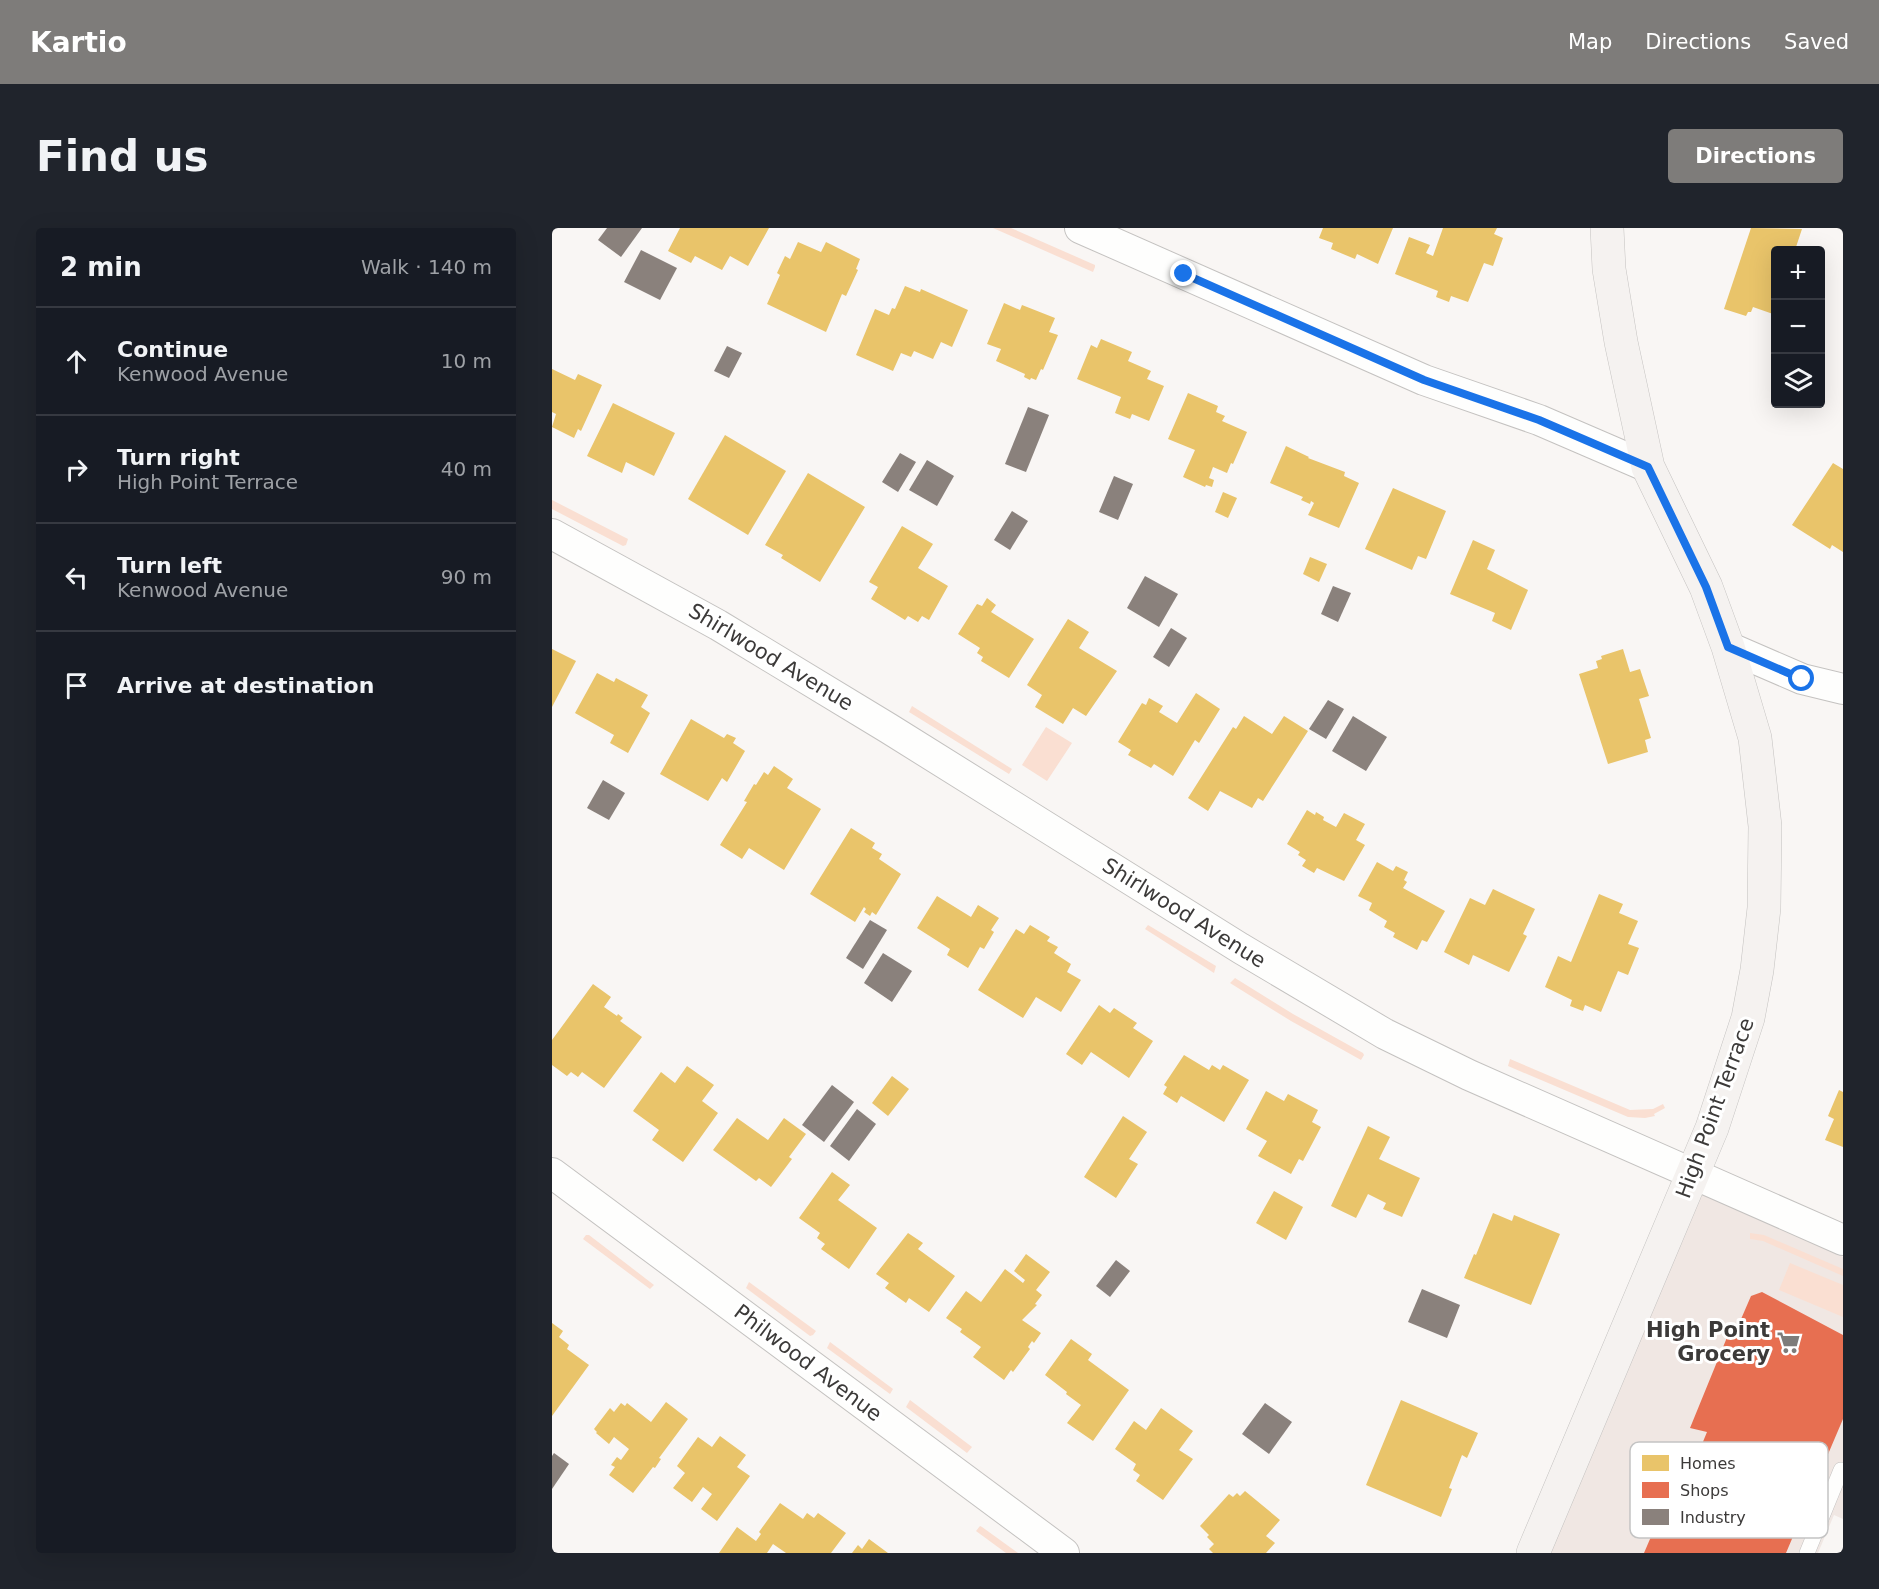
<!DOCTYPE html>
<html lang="en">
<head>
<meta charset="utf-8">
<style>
  body { margin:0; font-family:"DejaVu Sans",sans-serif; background:#20242c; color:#f1f3f6 }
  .controls { position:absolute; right:18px; top:18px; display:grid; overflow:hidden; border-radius:6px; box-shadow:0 6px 24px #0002 }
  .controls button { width:54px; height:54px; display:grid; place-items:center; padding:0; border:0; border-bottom:2px solid #363941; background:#171b24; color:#f1f3f6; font:30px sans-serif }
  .stop { position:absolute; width:18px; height:18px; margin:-14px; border:4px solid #1a73e8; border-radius:50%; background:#fff }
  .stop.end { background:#1a73e8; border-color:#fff; box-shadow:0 2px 6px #0008 }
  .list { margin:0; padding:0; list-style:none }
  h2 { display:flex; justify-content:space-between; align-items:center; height:78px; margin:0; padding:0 24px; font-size:26px }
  h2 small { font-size:20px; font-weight:400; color:#9ea1a6 }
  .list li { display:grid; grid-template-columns:39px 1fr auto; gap:18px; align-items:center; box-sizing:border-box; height:108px; padding:0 24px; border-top:2px solid #363941 }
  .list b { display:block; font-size:22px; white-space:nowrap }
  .list p { margin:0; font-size:20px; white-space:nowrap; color:#9ea1a6 }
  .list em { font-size:20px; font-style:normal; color:#9ea1a6 }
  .icon { flex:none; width:33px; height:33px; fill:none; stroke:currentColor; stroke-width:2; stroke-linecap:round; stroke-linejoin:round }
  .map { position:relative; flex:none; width:1291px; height:1325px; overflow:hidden; border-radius:6px }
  header { display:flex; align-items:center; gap:36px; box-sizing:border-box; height:84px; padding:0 30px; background:#7e7c7a; color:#fff }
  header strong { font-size:28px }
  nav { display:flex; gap:33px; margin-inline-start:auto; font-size:21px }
  .intro { display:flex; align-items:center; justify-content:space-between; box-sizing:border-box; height:144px; padding:0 36px }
  h1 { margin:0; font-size:42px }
  .button { padding:15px 27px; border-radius:6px; background:#7e7c7a; color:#fff; font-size:21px; font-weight:700 }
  main { display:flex; gap:36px; padding:0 36px }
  aside { flex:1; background:#171b24; border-radius:6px; box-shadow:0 6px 24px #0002 }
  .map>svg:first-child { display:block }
</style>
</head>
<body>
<header>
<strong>Kartio</strong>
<nav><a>Map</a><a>Directions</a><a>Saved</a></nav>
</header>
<div class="intro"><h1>Find us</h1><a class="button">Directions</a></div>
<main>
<aside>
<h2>2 min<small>Walk · 140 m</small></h2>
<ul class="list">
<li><svg class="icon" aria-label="ahead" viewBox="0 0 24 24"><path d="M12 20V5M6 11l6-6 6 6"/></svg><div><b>Continue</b><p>Kenwood Avenue</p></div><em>10 m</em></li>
<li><svg class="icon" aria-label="right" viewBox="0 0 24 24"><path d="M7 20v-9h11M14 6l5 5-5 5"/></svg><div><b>Turn right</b><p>High Point Terrace</p></div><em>40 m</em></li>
<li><svg class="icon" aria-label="left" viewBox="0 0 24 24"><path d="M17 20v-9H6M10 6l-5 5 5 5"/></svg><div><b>Turn left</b><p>Kenwood Avenue</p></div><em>90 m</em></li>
<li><svg class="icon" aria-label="arrive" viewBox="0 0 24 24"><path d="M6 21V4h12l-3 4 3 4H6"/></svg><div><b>Arrive at destination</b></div></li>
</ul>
</aside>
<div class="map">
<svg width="1291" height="1325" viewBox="0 0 1291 1325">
  <rect width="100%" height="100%" fill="#f9f6f4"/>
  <!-- built -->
  <path fill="#f0e7e3" d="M1141,946l150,83v262l-9,-4 -16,38h-285z"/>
  <!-- green -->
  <g fill="#fadfd2">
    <path d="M441,0h18l84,37v2l-2,5z"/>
    <path d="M0,272l76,39 -2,6 -3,1 -71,-37z"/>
    <path d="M360,478l100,63 -3,5 -100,-62z"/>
    <path d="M494,499l26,16 -25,38 -25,-16z"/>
    <path d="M596,697l68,41 -2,7 -69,-44z"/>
    <path d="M683,750l58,36 70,39 1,2 -3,5 -70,-39 -61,-38z"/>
    <path d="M958,831l120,51 23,-1 10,-5 2,4 -11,6 1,2 -10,2 -17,-1 -120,-51z"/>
    <path d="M1198,1005l14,2 79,34v7l-80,-35 -13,-2z"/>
    <path d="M34,1007h3l65,50 -4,4 -67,-50z"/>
    <path d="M1238,1035l53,22v32l-64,-27z"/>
    <path d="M197,1054l67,49 -3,4 -3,1 -64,-48z"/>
    <path d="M278,1114l63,47 -3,5 -63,-46z"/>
    <path d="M358,1172l62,47 -5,6 -61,-46z"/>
    <path d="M428,1298l2,1 36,26h-12l-30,-22z"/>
  </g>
  <!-- homes -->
  <g fill="#e9c46a">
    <path d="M128,0h89l-21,38 -18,-10 -8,14 -27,-14 -4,7 -23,-12z"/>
    <path d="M771,0h70l-15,36 -21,-10 -2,5 -24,-10 2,-6 -14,-5z"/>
    <path d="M891,0h54l-3,6 9,4 -10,28 -9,-3 -16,39 -17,-6 -2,6 -13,-5 2,-6 -43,-17 14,-37 21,8 -4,8 7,3z"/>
    <path d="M1199,0l51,1 -7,21h-19v57l-3,7 -20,-7 -2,5h-3l-2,4 -22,-7z"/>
    <path d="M246,14l23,10 5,-10 34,17 -4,10 2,1 -12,26 -4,-2 -16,38 -59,-28 13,-29 -3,-2 8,-17 5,3z"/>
    <path d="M353,58l15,6 1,-3 47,21 -16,37 -11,-5 -8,17 -19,-8 -3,6 -10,-4 -8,18 -37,-16 19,-46 14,6 3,-7 3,1z"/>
    <path d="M452,75l16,7 2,-5 33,13 -6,14 9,3 -15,35 -2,-1 -5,11 -5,-2 -1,2 -6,-3 1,-3 -29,-13 5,-12 -14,-5z"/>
    <path d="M549,111l31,13 -4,9 23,10 -4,8 17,7 -15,35 -17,-7 -2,5 -15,-6 6,-16 -44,-18 14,-34 6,3z"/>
    <path d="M0,141l23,11 3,-6 24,11 -21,46 -3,-2 -4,9 -22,-11 4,-13 -4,-2z"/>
    <path d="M636,165l30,13 -2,6 9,4 -3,5 25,11 -14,32 -2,-1 -4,10 -14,-6 -4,11 5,2 -2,7 -6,-2 -1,2 -22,-10 12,-27 -27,-11z"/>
    <path d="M61,175l62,30 -21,43 -28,-14 -4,11 -35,-17z"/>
    <path d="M173,207l61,36 -38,64 -60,-36z"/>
    <path d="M734,218l23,11 -1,1 37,14 -1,4 15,7 -20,45 -31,-13 6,-12 -3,-2 -1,3 -9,-4 2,-3 -33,-14z"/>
    <path d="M1281,235l10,6v83l-11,-7 -2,4 -38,-24z"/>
    <path d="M256,245l57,34 -45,75 -39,-24 2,-3 -18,-10z"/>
    <path d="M841,260l53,23 -20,48 -8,-3 -6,14 -47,-21z"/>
    <path d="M671,264l14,6 -9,20 -13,-6z"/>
    <path d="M350,298l31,18 -15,24 30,18 -19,34 -7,-4 -4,6 -10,-6 -3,4 -34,-21 7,-12 -9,-5z"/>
    <path d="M921,312l22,10 -8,19 41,21 -17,40 -19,-9 3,-8 -45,-19z"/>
    <path d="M758,329l17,7 -8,18 -16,-8z"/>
    <path d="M435,370l9,7 -5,7 43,27 -25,39 -28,-17 2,-4 -6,-4 3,-5 -22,-14 19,-30 5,2z"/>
    <path d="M516,391l21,13 -10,16 38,23 -31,45 -13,-8 -10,16 -28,-17 7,-12 -15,-10z"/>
    <path d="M0,421l24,12 -24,46z"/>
    <path d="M1071,421l7,23 10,-3 9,27 -10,3 12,39 -6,2 3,12 -40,12 -29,-90 19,-6 -2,-7 6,-2 -1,-3z"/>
    <path d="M45,445l17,9 2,-4 32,17 -7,12 9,6 -22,40 -18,-10 4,-8 -39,-22z"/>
    <path d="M644,465l24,16 -21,34 -4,-3 -22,36 -19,-12 -3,4 -23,-13 3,-5 -13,-8 24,-39 4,2 3,-7 14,8 -4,6 18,11z"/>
    <path d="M692,488l28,18 12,-18 24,15 -45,70 -5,-3 -6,10 -32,-17 -12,20 -20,-13 45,-71 3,2z"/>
    <path d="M139,491l33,19 3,-4 9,4 -3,5 12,8 -18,31 -5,-4 -14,23 -48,-27z"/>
    <path d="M222,538l19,13 -6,9 34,21 -37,61 -35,-22 -7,11 -22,-14 27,-43 -3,-1 10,-17 2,1 8,-13 4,3z"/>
    <path d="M755,582l8,5 1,-3 8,5 -1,3 13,7 8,-14 21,11 -9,16 9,5 -21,36 -27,-13 -3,5 -12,-7 4,-6 -8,-5 2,-3 -13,-8z"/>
    <path d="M299,600l24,15 -3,5 10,6 -3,5 22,15 -25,41 -4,-3 -2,4 -6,-4 2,-3 -2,-2 -9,15 -45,-28z"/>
    <path d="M825,634l16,9 3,-5 12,6 -4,8 3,2 -4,6 42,23 -18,31 -5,-2 -5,10 -24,-13 2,-4 -11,-6 3,-6 -18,-11 3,-7 -14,-7z"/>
    <path d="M941,661l42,20 -12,25 4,2 -18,36 -36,-17 -4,10 -25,-13 26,-54 15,7z"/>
    <path d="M1047,666l24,10 -4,9 19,8 -10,23 11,4 -11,27 -10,-4 -17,41 -16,-7 -2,6 -13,-5 2,-6 -27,-13 13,-31 13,6z"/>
    <path d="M385,668l34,21 7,-12 21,13 -8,12 3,2 -10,17 -4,-2 -12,21 -21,-13 3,-6 -33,-21z"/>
    <path d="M478,697l20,12 -3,4 11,6 -4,6 17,11 -4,8 14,8 -20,32 -25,-15 -13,21 -45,-28 38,-61 8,5z"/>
    <path d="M41,756l18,13 -7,10 13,9 1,-2 5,4 -3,3 22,16 -38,51 -22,-16 -4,5 -7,-5 -4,4 -15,-11v-25z"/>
    <path d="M547,777l11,8 4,-5 23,15 -4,5 20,13 -24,37 -38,-26 -9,13 -16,-11z"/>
    <path d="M632,827l25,15 3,-5 8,5 3,-5 26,15 -25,42 -43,-26 -4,7 -14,-9 4,-7 -3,-2z"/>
    <path d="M135,838l27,19 -12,16 16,12 -35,49 -31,-22 7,-10 -26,-19 28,-39 14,11z"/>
    <path d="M340,848l17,13 -21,27 -16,-13z"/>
    <path d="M1287,862l4,2v55l-18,-7 9,-21 -6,-3z"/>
    <path d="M714,863l18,10 4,-7 30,16 -6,12 9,5 -18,34 -4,-2 -8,15 -33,-18 9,-15 -21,-12z"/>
    <path d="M571,888l24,16 -18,27 9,5 -22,34 -32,-21z"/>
    <path d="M185,890l31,22 16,-22 22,16 -17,23 3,2 -21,28 -12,-9 -3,3 -43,-31z"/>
    <path d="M816,898l22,11 -11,22 41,19 -18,39 -19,-8 3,-6 -18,-9 -12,24 -25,-12z"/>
    <path d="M280,944l18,13 -12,15 39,28 -28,41 -28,-20 4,-5 -8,-6 3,-5 -21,-15z"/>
    <path d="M722,963l29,16 -17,33 -30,-17z"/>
    <path d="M941,985l19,8 2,-6 46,19 -29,71 -67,-27 10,-24 2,1z"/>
    <path d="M356,1005l15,10 -5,6 37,27 -26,36 -20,-14 -3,5 -21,-15 4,-5 -13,-9z"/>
    <path d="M474,1026l24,18 -14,18 6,5 -7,9 2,1 -15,15 19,13 -7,10 -2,-2 -4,6 2,2 -17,23 -2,-2 -7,10 -31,-23 8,-10 -21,-15 2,-3 -16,-11 20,-27 15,11 24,-33 18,14 2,-3 -11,-9z"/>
    <path d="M0,1095l11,8 -4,6 10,8 -2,4 22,16 -37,51z"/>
    <path d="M519,1111l21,15 -4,6 41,30 -36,51 -26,-18 14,-18 -15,-11 1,-2 -22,-17z"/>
    <path d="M849,1172l77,33 -11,25 -5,-3 -13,33 3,1 -11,28 -75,-32z"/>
    <path d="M114,1174l22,17 -29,39 2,1 -6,9 -2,-1 -20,26 -24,-18 6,-8 -4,-2 6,-8 4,3 8,-11 -15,-12 -5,7 -13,-11 1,-1 -3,-3 16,-21 4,4 7,-9 4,3 2,-3 24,19z"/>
    <path d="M609,1180l32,23 -14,19 14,9 -30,41 -27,-19 4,-6 -7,-5 3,-6 -21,-15 19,-28 12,9z"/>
    <path d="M168,1208l26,19 -9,12 13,9 -33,45 -16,-12 11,-15 -9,-7 -11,15 -19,-14 12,-15 -8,-7 21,-29 14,10z"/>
    <path d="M693,1263l35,29 -14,16 9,7 -9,10h-53l-4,-4 5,-5 -7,-7 2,-2 -9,-9 29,-32 4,3 4,-4 3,3z"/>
    <path d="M228,1275l23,16 4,-6 7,5 4,-5 28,20 -15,20h-45l-13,-9 -6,9h-48l18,-26 19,14 5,-7 -2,-2z"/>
    <path d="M317,1311l19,14h-36l6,-8 4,4z"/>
  </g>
  <!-- shops -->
  <path fill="#e76f51" d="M1210,1064l81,43v84l-57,134h-142l12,-28 11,4 40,-97 -17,-4 40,-98 5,3 16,-37z"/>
  <!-- industry -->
  <g fill="#8a817c">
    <path d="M55,0h35l-21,29 -23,-17z"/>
    <path d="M89,22l36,18 -17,32 -36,-18z"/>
    <path d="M175,118l15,7 -13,25 -15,-7z"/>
    <path d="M476,179l21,8 -23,57 -21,-8z"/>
    <path d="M348,225l16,9 -18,30 -16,-10z"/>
    <path d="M375,232l27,16 -17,30 -28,-16z"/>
    <path d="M562,248l19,8 -15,36 -19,-8z"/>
    <path d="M460,283l16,10 -18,29 -16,-10z"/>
    <path d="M593,348l33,18 -19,33 -32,-19z"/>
    <path d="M781,358l18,7 -13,29 -17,-8z"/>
    <path d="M619,400l16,10 -18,29 -16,-10z"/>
    <path d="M776,472l16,9 -18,30 -17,-10z"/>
    <path d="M801,488l34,21 -21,34 -34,-20z"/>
    <path d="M51,552l22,13 -16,27 -22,-12z"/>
    <path d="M318,692l17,10 -24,39 -17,-11z"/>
    <path d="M331,725l29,18 -20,31 -28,-19z"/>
    <path d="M280,857l22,17 -30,40 -22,-17z"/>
    <path d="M305,881l19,15 -27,37 -19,-15z"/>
    <path d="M564,1032l14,11 -20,26 -14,-11z"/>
    <path d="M870,1061l38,16 -13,33 -39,-16z"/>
    <path d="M713,1175l27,19 -23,32 -27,-20z"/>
    <path d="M2,1225l15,11 -17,25v-33z"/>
  </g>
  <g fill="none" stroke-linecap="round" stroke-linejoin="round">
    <defs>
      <path id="lane" d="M1255,1325l34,-83"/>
      <g id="street">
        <path d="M528,0l344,152 115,40 109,47"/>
        <path d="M0,306l166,91 170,103 352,220 145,86 84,41 374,165"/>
        <path d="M1176,419l74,32 41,10"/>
        <path d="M0,945l512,380"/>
      </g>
      <path id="secondary" d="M981,1325l179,-425 36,-110 9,-48 7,-62 1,-82 -10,-88 -27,-91 -22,-60 -58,-120 -27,-125 -12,-73 -2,-41"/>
    </defs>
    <!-- lane casing -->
    <use href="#lane" stroke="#c4c2c0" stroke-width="16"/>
    <!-- street casing -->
    <use href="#street" stroke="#c4c2c0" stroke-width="32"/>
    <!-- secondary casing -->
    <use href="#secondary" stroke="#c4c2c0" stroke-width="34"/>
    <!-- lane -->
    <use href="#lane" stroke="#fefefd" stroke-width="15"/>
    <!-- street -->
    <use href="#street" stroke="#fefefd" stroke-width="30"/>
    <!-- secondary -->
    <use href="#secondary" stroke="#f5f2f0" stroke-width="33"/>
  </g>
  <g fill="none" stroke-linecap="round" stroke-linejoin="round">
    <!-- route -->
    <path stroke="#1a73e8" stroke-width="8" d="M632,46l240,106 115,40 109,47 58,120 22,60 74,32"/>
  </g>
  <!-- icons -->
  <defs>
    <symbol id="supermarket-bare" viewBox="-9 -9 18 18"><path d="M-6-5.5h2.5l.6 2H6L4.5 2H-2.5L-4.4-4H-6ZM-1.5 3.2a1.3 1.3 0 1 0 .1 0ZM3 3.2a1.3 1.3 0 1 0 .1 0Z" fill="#7e7c7a" stroke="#fff" stroke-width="2.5" paint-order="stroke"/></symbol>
  </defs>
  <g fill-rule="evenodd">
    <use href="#supermarket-bare" x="1220" y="1098" width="33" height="33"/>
  </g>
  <g text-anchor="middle" stroke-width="6" stroke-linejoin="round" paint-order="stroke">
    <!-- street labels -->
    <g font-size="21" fill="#3c3a39" stroke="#fff">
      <text transform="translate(219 429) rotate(31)" y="7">Shirlwood Avenue</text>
      <text transform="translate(632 685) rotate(32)" y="7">Shirlwood Avenue</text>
      <text transform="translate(1163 880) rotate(-70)" y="7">High Point Terrace</text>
      <text transform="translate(256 1135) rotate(37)" y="7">Philwood Avenue</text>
    </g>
    <!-- poi labels -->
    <g font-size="21" font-weight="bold" fill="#3c3a39" stroke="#fff" text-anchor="end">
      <text x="1218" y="1109">High Point<tspan x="1218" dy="24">Grocery</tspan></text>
    </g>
  </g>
  <!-- legend -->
  <rect x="1078" y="1214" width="198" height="96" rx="9" fill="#fff" stroke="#c4c4c4" stroke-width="1.5"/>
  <rect x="1090" y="1227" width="27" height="16" fill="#e9c46a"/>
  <rect x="1090" y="1254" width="27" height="16" fill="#e76f51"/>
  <rect x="1090" y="1281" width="27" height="16" fill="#8a817c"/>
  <g font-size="16" fill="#3c3a39">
    <text x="1128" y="1241">Homes</text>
    <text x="1128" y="1268">Shops</text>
    <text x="1128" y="1295">Industry</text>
  </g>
</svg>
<div class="controls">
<button>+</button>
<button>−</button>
<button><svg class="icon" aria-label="layers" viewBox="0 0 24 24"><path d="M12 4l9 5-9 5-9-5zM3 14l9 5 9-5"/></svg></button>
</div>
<div class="stop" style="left:1250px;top:451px"></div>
<div class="stop end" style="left:632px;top:46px"></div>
</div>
</main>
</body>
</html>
